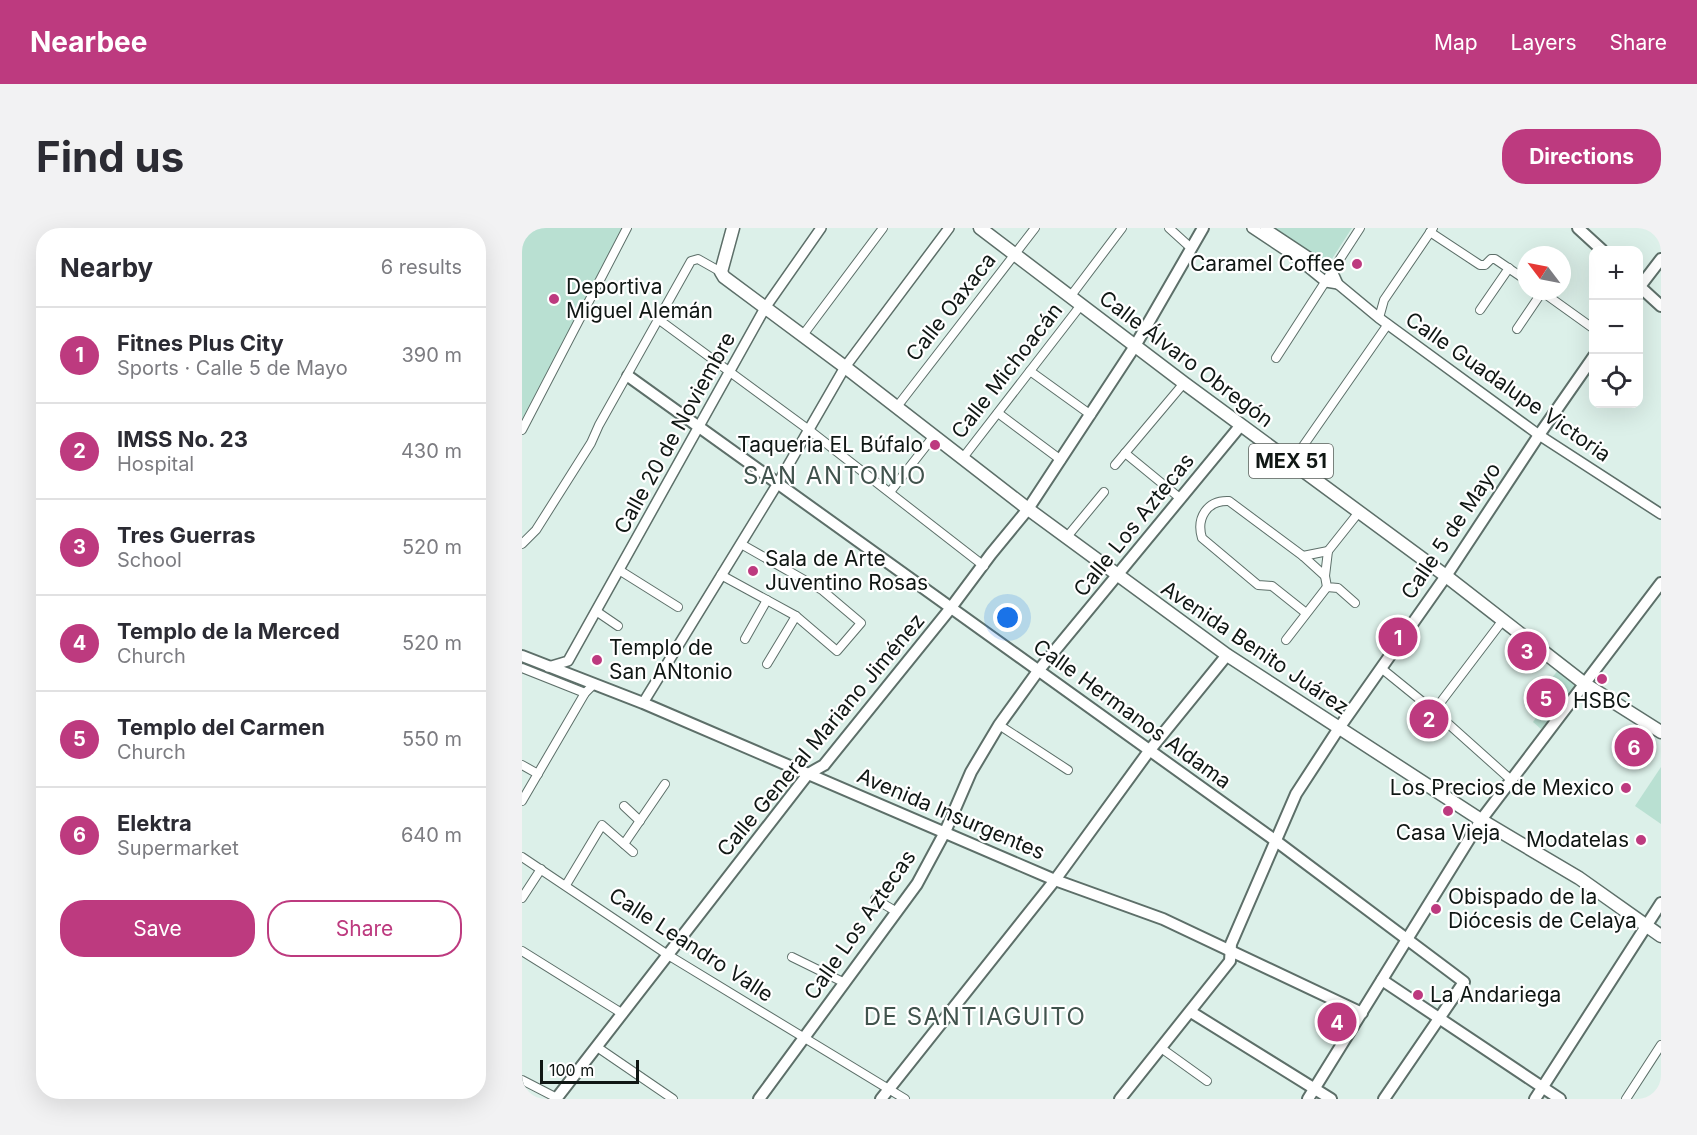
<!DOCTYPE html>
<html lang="en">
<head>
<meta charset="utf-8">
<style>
  body { margin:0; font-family:Inter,sans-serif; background:#f2f2f3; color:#2b2b33 }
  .controls { position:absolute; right:18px; top:18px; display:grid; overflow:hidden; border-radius:12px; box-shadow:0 6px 24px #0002 }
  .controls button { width:54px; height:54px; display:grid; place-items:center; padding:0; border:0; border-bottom:2px solid #e1e1e2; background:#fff; color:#2b2b33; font:30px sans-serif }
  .compass { position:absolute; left:995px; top:18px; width:54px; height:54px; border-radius:50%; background:#fff; box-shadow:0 6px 24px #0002; rotate:302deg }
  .scale { position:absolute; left:18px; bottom:15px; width:99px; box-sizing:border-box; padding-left:6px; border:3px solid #101714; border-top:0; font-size:16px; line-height:21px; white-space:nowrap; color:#101714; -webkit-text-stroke:4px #fff; paint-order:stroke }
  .you { position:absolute; left:486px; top:390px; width:21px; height:21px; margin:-15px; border:4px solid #fff; border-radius:50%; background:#1a73e8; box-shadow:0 0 0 9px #1a73e833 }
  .badge { display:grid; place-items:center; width:39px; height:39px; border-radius:50%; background:#bd3a7f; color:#fff; font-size:20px; font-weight:700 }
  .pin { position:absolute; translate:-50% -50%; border:3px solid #fff; box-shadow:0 2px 6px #0006 }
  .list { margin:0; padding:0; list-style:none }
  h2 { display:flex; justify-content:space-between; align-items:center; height:78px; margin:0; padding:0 24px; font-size:26px }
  h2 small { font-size:20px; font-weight:400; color:#7c7c81 }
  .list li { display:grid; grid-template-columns:39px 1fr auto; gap:18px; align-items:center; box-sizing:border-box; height:96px; padding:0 24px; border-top:2px solid #e1e1e2 }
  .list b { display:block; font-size:22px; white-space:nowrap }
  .list p { margin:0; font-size:20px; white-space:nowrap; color:#7c7c81 }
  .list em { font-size:20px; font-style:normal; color:#7c7c81 }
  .actions { display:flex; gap:12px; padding:18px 24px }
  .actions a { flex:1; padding:14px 0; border:2px solid #bd3a7f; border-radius:24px; text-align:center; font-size:21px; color:#bd3a7f }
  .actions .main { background:#bd3a7f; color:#fff }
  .icon { flex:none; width:33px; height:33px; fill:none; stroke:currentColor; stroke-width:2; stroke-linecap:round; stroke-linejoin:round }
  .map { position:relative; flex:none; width:1139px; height:871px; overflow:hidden; border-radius:24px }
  header { display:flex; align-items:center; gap:36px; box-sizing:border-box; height:84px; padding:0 30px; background:#bd3a7f; color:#fff }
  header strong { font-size:28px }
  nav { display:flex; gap:33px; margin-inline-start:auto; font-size:21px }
  .intro { display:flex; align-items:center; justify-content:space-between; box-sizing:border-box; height:144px; padding:0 36px }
  h1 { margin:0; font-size:42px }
  .button { padding:15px 27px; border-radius:24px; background:#bd3a7f; color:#fff; font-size:21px; font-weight:700 }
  main { display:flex; gap:36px; padding:0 36px }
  aside { flex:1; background:#fff; border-radius:24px; box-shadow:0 6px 24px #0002 }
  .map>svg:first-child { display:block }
</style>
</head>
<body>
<header>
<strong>Nearbee</strong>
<nav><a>Map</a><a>Layers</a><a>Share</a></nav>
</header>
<div class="intro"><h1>Find us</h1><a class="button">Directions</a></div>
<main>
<aside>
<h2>Nearby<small>6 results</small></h2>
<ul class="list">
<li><span class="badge">1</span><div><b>Fitnes Plus City</b><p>Sports · Calle 5 de Mayo</p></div><em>390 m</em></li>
<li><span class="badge">2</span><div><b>IMSS No. 23</b><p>Hospital</p></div><em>430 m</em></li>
<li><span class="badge">3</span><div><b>Tres Guerras</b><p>School</p></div><em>520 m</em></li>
<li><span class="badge">4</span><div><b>Templo de la Merced</b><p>Church</p></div><em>520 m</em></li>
<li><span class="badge">5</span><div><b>Templo del Carmen</b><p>Church</p></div><em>550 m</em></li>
<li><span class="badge">6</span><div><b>Elektra</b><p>Supermarket</p></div><em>640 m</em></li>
</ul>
<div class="actions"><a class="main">Save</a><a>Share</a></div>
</aside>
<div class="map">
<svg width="1139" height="871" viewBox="0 0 1139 871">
  <rect width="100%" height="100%" fill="#dcf0e9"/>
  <!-- green -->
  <g fill="#b9e0d2">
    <path d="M0,0h101l-101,194z"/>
    <path d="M749,0h81l-24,37z"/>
    <path d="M1037,441l18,17 -36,43 -8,-7 19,-26 -9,-7z"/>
    <path d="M1139,539v57l-26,-18z"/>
  </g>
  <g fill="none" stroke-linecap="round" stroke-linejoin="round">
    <defs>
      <g id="minor">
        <path d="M647,0l22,20"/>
        <path d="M908,4l50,33h5l6,-6h4l31,21"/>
        <path d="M1019,63l53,38"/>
        <path d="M548,69l52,-69"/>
        <path d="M958,82l29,-42"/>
        <path d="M857,90l5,-18 49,-72"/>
        <path d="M136,91l151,111 175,136"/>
        <path d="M995,101l25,-37"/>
        <path d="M281,107l80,-107"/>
        <path d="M754,130l84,-130"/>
        <path d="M508,143l61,44"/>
        <path d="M374,180l139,-180"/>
        <path d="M476,185l63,47"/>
        <path d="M0,202l105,-202"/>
        <path d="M603,225l56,46"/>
        <path d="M440,231l119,-154"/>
        <path d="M770,234l96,-138"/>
        <path d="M593,237l69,-82"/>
        <path d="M368,264l43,-55"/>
        <path d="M544,310l38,-46"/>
        <path d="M0,316l14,-14 55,-87 8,-18 92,-164 7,-2 23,13"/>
        <path d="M781,328l25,-5"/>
        <path d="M97,342l59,37"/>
        <path d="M199,347l75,41 41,35 24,-28 -39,-33 -81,-46"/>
        <path d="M803,348l3,-25 31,-39"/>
        <path d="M74,383l22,15"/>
        <path d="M784,385l-34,-27 -14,-1 -56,-47c-6,-20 5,-38 27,-37l74,55 22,20 2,11 11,1 17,15"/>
        <path d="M223,411l22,-39"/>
        <path d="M764,412l41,-53"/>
        <path d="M245,436l29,-48"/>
        <path d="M0,440l63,25"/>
        <path d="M859,440l53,43 76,68"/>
        <path d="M912,483l69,-91"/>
        <path d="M477,497l69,45"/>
        <path d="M0,537l16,9"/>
        <path d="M0,573l63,-108 9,-9"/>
        <path d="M102,578l16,15"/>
        <path d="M102,616l41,-60"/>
        <path d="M0,629l146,98 237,144"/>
        <path d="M44,657l36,-60 31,27"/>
        <path d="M0,670l19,-29"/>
        <path d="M353,671l22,13"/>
        <path d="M0,723l101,63"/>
        <path d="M270,729l53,26"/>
        <path d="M75,819l76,52"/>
        <path d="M639,820l46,33"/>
        <path d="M0,852l35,18"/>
        <path d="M1104,871l35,-54"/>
      </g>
      <g id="tertiary">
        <path d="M730,0l42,28 32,26 12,2"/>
        <path d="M743,0l68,45 5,11 41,34 160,117 122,79"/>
        <path d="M26,439l20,-6 197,-353 56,-80"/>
        <path d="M121,475l135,-220 67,-116 104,-139"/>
      </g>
      <g id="secondary">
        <path d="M1056,0l24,22"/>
        <path d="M1116,57l23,21"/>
        <path d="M1116,61l23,-30"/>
        <path d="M106,148l648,465 188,141 -80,117"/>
        <path d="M0,428l121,47 412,177 108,39 199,94"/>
        <path d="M860,752l178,119"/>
        <path d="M669,784l140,87"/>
        <path d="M34,871l252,-325 16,-9 126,-156 41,-55 37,-45 107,-163 68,-118"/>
        <path d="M237,871l158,-215 28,-52 26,-60 28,-47 39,-54 203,-246"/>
        <path d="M359,871l174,-219 94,-129 78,-96"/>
        <path d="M598,871l110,-138 1,-17 65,-150 43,-66 107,-152 93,-141 55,-79"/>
        <path d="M786,871l173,-279 180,-237"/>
        <path d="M1013,871l126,-196"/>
      </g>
      <g id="primary">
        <path d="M211,0l-12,44 3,5 121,90 183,142 199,146 254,165 98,58 82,58"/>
        <path d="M458,0l204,155 262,193 139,108 76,48"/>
      </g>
    </defs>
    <!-- minor casing -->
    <use href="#minor" stroke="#5d6f69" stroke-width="10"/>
    <!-- tertiary casing -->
    <use href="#tertiary" stroke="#5d6f69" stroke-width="12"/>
    <!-- secondary casing -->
    <use href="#secondary" stroke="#5d6f69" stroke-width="14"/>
    <!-- primary casing -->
    <use href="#primary" stroke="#5d6f69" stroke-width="15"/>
    <!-- minor -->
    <use href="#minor" stroke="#fff" stroke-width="8"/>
    <!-- tertiary -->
    <use href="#tertiary" stroke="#fff" stroke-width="9"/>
    <!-- secondary -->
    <use href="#secondary" stroke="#fff" stroke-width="10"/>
    <!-- primary -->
    <use href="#primary" stroke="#fff" stroke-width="12"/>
  </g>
  <!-- markers -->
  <g fill="#bd3a7f" stroke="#fff" stroke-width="2">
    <circle cx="835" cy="36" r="6"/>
    <circle cx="32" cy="71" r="6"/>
    <circle cx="413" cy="217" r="6"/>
    <circle cx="231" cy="343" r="6"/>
    <circle cx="75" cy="432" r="6"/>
    <circle cx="1080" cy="451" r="6"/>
    <circle cx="1104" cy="560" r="6"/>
    <circle cx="926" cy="583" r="6"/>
    <circle cx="1119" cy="612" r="6"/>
    <circle cx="914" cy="681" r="6"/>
    <circle cx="896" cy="767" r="6"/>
  </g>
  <g text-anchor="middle" stroke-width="4.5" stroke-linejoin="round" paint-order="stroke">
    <!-- shield labels -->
    <rect fill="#fff" stroke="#585d5a" stroke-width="1.5" x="727" y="216" width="84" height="34" rx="4.5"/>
    <g font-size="20" font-weight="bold" fill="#101714">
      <text x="769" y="240">MEX 51</text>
    </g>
    <!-- poi labels -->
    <g font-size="21" fill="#101714" stroke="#fff" text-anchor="start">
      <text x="823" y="43" text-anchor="end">Caramel Coffee</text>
      <text x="44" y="66">Deportiva<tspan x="44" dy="24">Miguel Alemán</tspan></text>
      <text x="401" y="224" text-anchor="end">Taqueria EL Búfalo</text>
      <text x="243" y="338">Sala de Arte<tspan x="243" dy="24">Juventino Rosas</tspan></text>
      <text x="87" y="427">Templo de<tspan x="87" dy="24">San ANtonio</tspan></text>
      <text x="1080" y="480" text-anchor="middle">HSBC</text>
      <text x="1092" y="567" text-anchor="end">Los Precios de Mexico</text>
      <text x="926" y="612" text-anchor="middle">Casa Vieja</text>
      <text x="1107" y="619" text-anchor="end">Modatelas</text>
      <text x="926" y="676">Obispado de la<tspan x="926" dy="24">Diócesis de Celaya</tspan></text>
      <text x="908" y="774">La Andariega</text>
    </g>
    <!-- street labels -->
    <g font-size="21" fill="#101714" stroke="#fff">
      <text transform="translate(429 79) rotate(-52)" y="7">Calle Oaxaca</text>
      <text transform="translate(664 131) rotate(37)" y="7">Calle Álvaro Obregón</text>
      <text transform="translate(485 143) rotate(-52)" y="7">Calle Michoacán</text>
      <text transform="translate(986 159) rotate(35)" y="7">Calle Guadalupe Victoria</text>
      <text transform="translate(153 205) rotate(-61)" y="7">Calle 20 de Noviembre</text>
      <text transform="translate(612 297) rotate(-51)" y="7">Calle Los Aztecas</text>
      <text transform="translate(929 303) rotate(-56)" y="7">Calle 5 de Mayo</text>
      <text transform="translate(733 420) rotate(34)" y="7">Avenida Benito Juárez</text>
      <text transform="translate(610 486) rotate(36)" y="7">Calle Hermanos Aldama</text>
      <text transform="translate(299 507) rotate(-50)" y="7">Calle General Mariano Jiménez</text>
      <text transform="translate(429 586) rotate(23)" y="7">Avenida Insurgentes</text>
      <text transform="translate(338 697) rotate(-55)" y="7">Calle Los Aztecas</text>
      <text transform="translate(169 717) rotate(33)" y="7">Calle Leandro Valle</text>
    </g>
    <!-- quarter labels -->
    <g font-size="24" letter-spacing="1.5" fill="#41534d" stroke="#fff">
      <text x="313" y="256">SAN ANTONIO</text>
      <text x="453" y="797">DE SANTIAGUITO</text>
    </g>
  </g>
</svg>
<div class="controls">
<button>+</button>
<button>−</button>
<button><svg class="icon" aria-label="locate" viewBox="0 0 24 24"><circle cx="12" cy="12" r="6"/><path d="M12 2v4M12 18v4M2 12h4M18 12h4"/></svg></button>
</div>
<svg class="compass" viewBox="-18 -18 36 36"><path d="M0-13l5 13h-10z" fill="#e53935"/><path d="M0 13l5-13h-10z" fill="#7c7c81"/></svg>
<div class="scale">100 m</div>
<div class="you"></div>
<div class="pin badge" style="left:876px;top:409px">1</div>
<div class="pin badge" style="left:907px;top:491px">2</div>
<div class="pin badge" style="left:1005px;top:423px">3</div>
<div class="pin badge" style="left:815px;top:794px">4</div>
<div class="pin badge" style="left:1024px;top:470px">5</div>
<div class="pin badge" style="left:1112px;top:519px">6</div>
</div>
</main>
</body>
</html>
